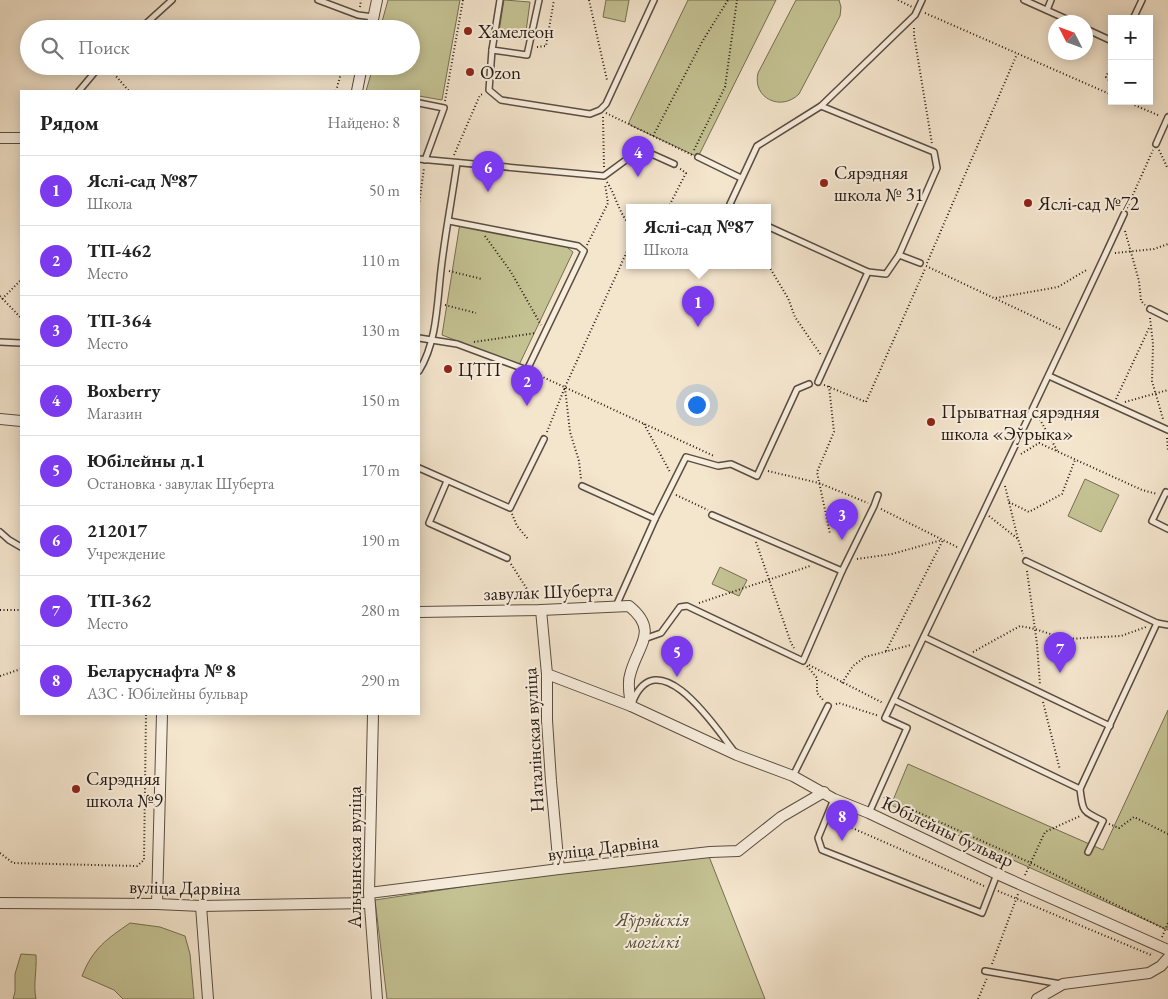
<!DOCTYPE html>
<html lang="ru">
<head>
<meta charset="utf-8">
<style>
  body { margin:0; font-family:"EB Garamond",serif; background:#f6f6f6; color:#222 }
  .controls { position:absolute; right:15px; top:15px; display:grid; overflow:hidden; border-radius:0px; box-shadow:0 2px 12px #0003 }
  .controls button { width:45px; height:45px; display:grid; place-items:center; padding:0; border:0; border-bottom:1px solid #e0e0e0; background:#fff; color:#222; font:25px sans-serif }
  .compass { position:absolute; left:1048px; top:15px; width:45px; height:45px; border-radius:50%; background:#fff; box-shadow:0 2px 12px #0003; rotate:312deg }
  .you { position:absolute; left:696px; top:404px; width:18px; height:18px; margin:-12px; border:4px solid #fff; border-radius:50%; background:#1a73e8; box-shadow:0 0 0 8px #1a73e833 }
  .badge { display:grid; place-items:center; width:32px; height:32px; border-radius:50%; background:#7c3aed; color:#fff; font-size:16px; font-weight:700 }
  .pin { position:absolute; translate:-50% -41px; filter:drop-shadow(0 1px 2px #0008) }
  .pin::after { content:''; position:absolute; top:26px; width:18px; height:15px; background:inherit; clip-path:polygon(0 0,100% 0,50% 100%) }
  .popup { position:absolute; left:626px; top:204px; width:145px; height:65px; box-sizing:border-box; display:grid; place-content:center; border-radius:0px; background:#fff; filter:drop-shadow(0 1px 4px #0005); font-size:16px; white-space:nowrap; color:#767676 }
  .popup b { font-size:19px; color:#222 }
  .popup::after { content:''; position:absolute; left:50%; top:100%; margin-left:-10px; border:10px solid transparent; border-top-color:#fff }
  .list { margin:0; padding:0; list-style:none }
  h2 { display:flex; justify-content:space-between; align-items:center; height:65px; margin:0; padding:0 20px; font-size:21px }
  h2 small { font-size:16px; font-weight:400; color:#767676 }
  .list li { display:grid; grid-template-columns:32px 1fr auto; gap:15px; align-items:center; box-sizing:border-box; height:70px; padding:0 20px; border-top:1px solid #e0e0e0 }
  .list b { display:block; font-size:19px; white-space:nowrap }
  .list p { margin:0; font-size:16px; white-space:nowrap; color:#767676 }
  .list em { font-size:16px; font-style:normal; color:#767676 }
  .icon { flex:none; width:28px; height:28px; fill:none; stroke:currentColor; stroke-width:2; stroke-linecap:round; stroke-linejoin:round }
  .map { position:relative; flex:none; width:1168px; height:999px; overflow:hidden }
  .search { position:absolute; background:#fff; box-shadow:0 2px 12px #0003; left:20px; top:20px; width:400px; height:55px; display:flex; align-items:center; gap:12px; box-sizing:border-box; padding:0 18px; border-radius:28px; color:#767676; font-size:19px }
  .panel { position:absolute; background:#fff; box-shadow:0 2px 12px #0003; left:20px; top:90px; width:400px; height:625px; border-radius:0px }
  .map>svg:first-child { display:block }
</style>
</head>
<body>
<div class="map">
<svg width="1168" height="999" viewBox="0 0 1168 999">
  <rect width="100%" height="100%" fill="#f4e5cd"/>
  <filter id="stains"><feTurbulence type="fractalNoise" baseFrequency=".004" numOctaves="4"/><feColorMatrix values="0 0 0 0 .2 0 0 0 0 .09 0 0 0 0 .02 0 0 0 .5 -.17"/></filter>
  <radialGradient id="worn" r=".72"><stop offset=".6" stop-color="#630" stop-opacity="0"/><stop offset="1" stop-color="#630" stop-opacity=".3"/></radialGradient>
  <!-- green -->
  <g fill="#c4c293" stroke="#756e52">
    <path d="M388,0h72l-18,100 -23,-4v-5h-53l5,-17 -2,-4 1,-4h41v-37h-31z"/>
    <path d="M504,0l26,2 -5,37 -27,-1z"/>
    <path d="M606,0h23l-4,22 -22,-5z"/>
    <path d="M688,0h88l-78,157 -68,-32 -1,-3z"/>
    <path d="M796,0h43l2,7 -1,9 -41,78c-18,18 -47,4 -41,-21z"/>
    <path d="M460,223l99,18 14,11 -54,113 -77,-30z"/>
    <path d="M1085,479l34,16 -18,37 -33,-16z"/>
    <path d="M720,567l27,13 -8,16 -27,-12z"/>
    <path d="M1168,710v220l-277,-125 17,-41 195,86z"/>
    <path d="M708,854l57,145h-378l-12,-99 179,-27z"/>
    <path d="M130,923l30,4 25,9 5,18 4,45h-71l-9,-9 -32,-14c11,-28 25,-37 48,-53z"/>
    <path d="M21,954l15,1c1,15 -3,30 0,44h-23l2,-7v-18z"/>
  </g>
  <g fill="none" stroke-linecap="round" stroke-linejoin="round">
    <defs>
      <g id="lane">
        <path d="M318,0l40,15 15,2"/>
        <path d="M500,0l-8,50 -3,40 12,10 89,14 10,-4 6,-6 48,-104"/>
        <path d="M1024,0l49,22"/>
        <path d="M1047,10l4,-10"/>
        <path d="M1133,19l9,-19"/>
        <path d="M140,29l32,-29"/>
        <path d="M1086,29l26,12"/>
        <path d="M492,50l35,5 12,-55"/>
        <path d="M79,91l21,-25"/>
        <path d="M419,103l25,5 -19,52"/>
        <path d="M821,106l94,-91 7,-15"/>
        <path d="M1156,144l12,-27"/>
        <path d="M698,157l43,21"/>
        <path d="M419,159l185,17 34,-25h7l29,13"/>
        <path d="M733,208l-3,-4 27,-58 64,-40 113,46 3,16 -38,87 -13,19 -18,-2 -101,-46"/>
        <path d="M899,255l21,8"/>
        <path d="M1150,309l18,9"/>
        <path d="M419,338l38,6 70,26 57,-119 -6,-5 -129,-25"/>
        <path d="M0,342l21,1"/>
        <path d="M419,371c18,-29 18,-67 22,-101 4,-36 11,-71 16,-107"/>
        <path d="M1049,376l119,54"/>
        <path d="M818,382l50,-110"/>
        <path d="M419,468l91,40 34,-69"/>
        <path d="M447,481l-18,42 78,35"/>
        <path d="M582,486l73,33"/>
        <path d="M1168,493l-2,-1 -14,29 16,8"/>
        <path d="M712,515l130,56"/>
        <path d="M0,532l9,8 12,7"/>
        <path d="M1026,561l131,62 -77,166"/>
        <path d="M616,606l39,-87 31,-62 32,9 13,-2 26,12 40,-87 12,-5"/>
        <path d="M1157,623l11,2"/>
        <path d="M924,637l186,89"/>
        <path d="M644,639l17,-6 19,-26 7,-1 116,55 39,-90 32,-65 4,-11"/>
        <path d="M894,700l186,89c3,23 2,22 23,32l-15,31"/>
        <path d="M633,701c25,-60 82,25 100,49"/>
        <path d="M793,776l35,-70"/>
        <path d="M834,799l-16,39 4,12 160,63 15,-39"/>
        <path d="M869,813l38,-85 -22,-10c80,-168 161,-335 239,-504"/>
        <path d="M985,971l76,13"/>
      </g>
      <g id="street">
        <path d="M371,29l6,-29"/>
        <path d="M357,91l5,-25"/>
        <path d="M0,138h21"/>
        <path d="M0,419l21,2"/>
        <path d="M541,610l6,64v46l4,61 8,88"/>
        <path d="M419,612l122,-2 88,-4c31,25 8,40 1,69 -3,9 0,22 1,31"/>
        <path d="M547,674l84,32 106,49 56,21 41,23 35,14 128,61 171,76"/>
        <path d="M373,714l-4,179 8,106"/>
        <path d="M369,893l190,-24 151,-17 28,-1 43,-34 43,-25"/>
        <path d="M0,903l157,1 44,2 168,-3"/>
        <path d="M157,904l5,-190"/>
        <path d="M201,906l7,93"/>
        <path d="M1037,999l26,-15 86,-11 12,-7 7,-8"/>
      </g>
    </defs>
    <!-- lane casing -->
    <use href="#lane" stroke="#5a4d41" stroke-width="8"/>
    <!-- street casing -->
    <use href="#street" stroke="#5a4d41" stroke-width="12"/>
    <!-- path -->
    <g stroke="#261a12" stroke-width="2" stroke-dasharray="1 2.5" stroke-linecap="butt">
      <path d="M589,0l18,80"/>
      <path d="M898,0l14,7"/>
      <path d="M360,7l1,-7"/>
      <path d="M925,13l187,82"/>
      <path d="M914,28v7l18,109"/>
      <path d="M354,29l2,-8"/>
      <path d="M537,47l9,-1 8,-46"/>
      <path d="M1112,64l-6,13 6,7"/>
      <path d="M107,66l22,25"/>
      <path d="M336,91l7,-25"/>
      <path d="M445,101l18,-101"/>
      <path d="M1125,101l35,15"/>
      <path d="M606,113l86,42"/>
      <path d="M603,117l1,50"/>
      <path d="M653,136l49,-94 26,-42"/>
      <path d="M694,150l31,-63 12,-87"/>
      <path d="M1159,150l9,19"/>
      <path d="M454,155l26,-60 3,-1"/>
      <path d="M607,182c9,14 11,29 22,42"/>
      <path d="M419,205l5,-37"/>
      <path d="M668,208l18,-35 -7,-5"/>
      <path d="M1127,208l26,-58"/>
      <path d="M1125,231l14,50 2,20 4,4"/>
      <path d="M485,236l26,36 30,53"/>
      <path d="M587,245l21,-42 -3,-19"/>
      <path d="M1115,253l39,-4 14,-5"/>
      <path d="M767,263l21,35 7,19 26,38"/>
      <path d="M927,263l90,-209"/>
      <path d="M926,266l136,64"/>
      <path d="M449,271l33,8"/>
      <path d="M0,296l21,22"/>
      <path d="M996,298l62,-11 30,-18"/>
      <path d="M2,299l19,-19"/>
      <path d="M445,305l31,8"/>
      <path d="M1150,318l3,26 -1,37 11,38"/>
      <path d="M474,342l62,-9"/>
      <path d="M534,373l180,83"/>
      <path d="M824,385l42,17 59,-133"/>
      <path d="M829,386l5,46 -17,40 13,62"/>
      <path d="M565,388l5,44 9,29 2,18"/>
      <path d="M1116,399l34,-73"/>
      <path d="M1125,402l43,-12"/>
      <path d="M1038,416l20,36"/>
      <path d="M644,424l26,48"/>
      <path d="M547,432l18,-45 64,-140"/>
      <path d="M1167,438l1,13"/>
      <path d="M1021,454l18,-11 103,47 15,4"/>
      <path d="M768,471l51,12 49,20"/>
      <path d="M1005,486l13,53"/>
      <path d="M676,495l32,15"/>
      <path d="M1009,502l20,10 33,-18 13,-34"/>
      <path d="M881,509l76,38"/>
      <path d="M512,514l5,12 11,13"/>
      <path d="M989,516l29,23 5,15"/>
      <path d="M756,542l35,101 3,5"/>
      <path d="M857,559l35,-5 50,-14"/>
      <path d="M511,564l23,36"/>
      <path d="M1027,571l10,73 3,41"/>
      <path d="M699,603l111,-37"/>
      <path d="M0,610h21"/>
      <path d="M886,651l57,-111"/>
      <path d="M973,652l47,-26 15,3 31,10 55,-3 25,-9"/>
      <path d="M809,665l74,38"/>
      <path d="M807,666l10,12v15l7,8"/>
      <path d="M0,676l21,-7"/>
      <path d="M842,683l11,-17 12,-9 46,-12"/>
      <path d="M1043,702l17,68"/>
      <path d="M836,704l3,-1 40,13"/>
      <path d="M884,797l147,66 134,66"/>
      <path d="M834,817l7,6 143,63"/>
      <path d="M1109,824l10,4 15,-11 34,17"/>
      <path d="M0,853l13,10 124,3 7,-6 2,-146"/>
      <path d="M1025,875l20,-43 35,-16"/>
      <path d="M998,891l153,64 1,-2"/>
      <path d="M1162,937l6,-14"/>
      <path d="M992,964l26,-70"/>
      <path d="M978,999l9,-21"/>
    </g>
    <!-- lane -->
    <use href="#lane" stroke="#f8eede" stroke-width="5"/>
    <!-- street -->
    <use href="#street" stroke="#f8eede" stroke-width="10"/>
  </g>
  <!-- markers -->
  <g fill="#8f2418" stroke="#f8eede" stroke-width="2">
    <circle cx="468" cy="31" r="5"/>
    <circle cx="470" cy="72" r="5"/>
    <circle cx="824" cy="183" r="5"/>
    <circle cx="1028" cy="203" r="5"/>
    <circle cx="448" cy="369" r="5"/>
    <circle cx="931" cy="422" r="5"/>
    <circle cx="76" cy="789" r="5"/>
  </g>
  <g text-anchor="middle" stroke-width="4" stroke-linejoin="round" paint-order="stroke">
    <!-- poi labels -->
    <g font-size="19" fill="#261a12" stroke="#f8eede" text-anchor="start">
      <text x="478" y="38">Хамелеон</text>
      <text x="480" y="79">Ozon</text>
      <text x="834" y="179">Сярэдняя<tspan x="834" dy="22">школа № 31</tspan></text>
      <text x="1038" y="210">Яслі-сад №72</text>
      <text x="458" y="376">ЦТП</text>
      <text x="941" y="418">Прыватная сярэдняя<tspan x="941" dy="22">школа «Эўрыка»</tspan></text>
      <text x="86" y="785">Сярэдняя<tspan x="86" dy="22">школа №9</tspan></text>
    </g>
    <!-- street labels -->
    <g font-size="19" fill="#261a12" stroke="#f8eede">
      <text transform="translate(548 591) rotate(-2)" y="7">завулак Шуберта</text>
      <text transform="translate(533 740) rotate(-93)" y="7">Наталінская вуліца</text>
      <text transform="translate(948 831) rotate(25)" y="7">Юбілейны бульвар</text>
      <text transform="translate(603 847) rotate(-7)" y="7">вуліца Дарвіна</text>
      <text transform="translate(354 857) rotate(-90)" y="7">Альчынская вуліца</text>
      <text transform="translate(185 887) rotate(1)" y="7">вуліца Дарвіна</text>
    </g>
    <!-- park labels -->
    <g font-size="19" font-style="italic" fill="#554c39" stroke="#f8eede">
      <text x="653" y="926">Яўрэйскія<tspan x="653" dy="22">могілкі</tspan></text>
    </g>
  </g>
  <rect width="100%" height="100%" filter="url(#stains)"/>
  <rect width="100%" height="100%" fill="url(#worn)"/>
</svg>
<div class="controls">
<button>+</button>
<button>−</button>
</div>
<svg class="compass" viewBox="-18 -18 36 36"><path d="M0-13l5 13h-10z" fill="#e53935"/><path d="M0 13l5-13h-10z" fill="#767676"/></svg>
<div class="you"></div>
<div class="pin badge" style="left:698px;top:327px">1</div>
<div class="popup"><b>Яслі-сад №87</b>Школа</div>
<div class="pin badge" style="left:527px;top:406px">2</div>
<div class="pin badge" style="left:842px;top:540px">3</div>
<div class="pin badge" style="left:638px;top:177px">4</div>
<div class="pin badge" style="left:677px;top:677px">5</div>
<div class="pin badge" style="left:488px;top:192px">6</div>
<div class="pin badge" style="left:1060px;top:673px">7</div>
<div class="pin badge" style="left:842px;top:841px">8</div>
<div class="search"><svg class="icon" aria-label="search" viewBox="0 0 24 24"><circle cx="10" cy="10" r="6"/><path d="M15 15l6 6"/></svg>Поиск</div>
<section class="panel">
<h2>Рядом<small>Найдено: 8</small></h2>
<ul class="list">
<li><span class="badge">1</span><div><b>Яслі-сад №87</b><p>Школа</p></div><em>50 m</em></li>
<li><span class="badge">2</span><div><b>ТП-462</b><p>Место</p></div><em>110 m</em></li>
<li><span class="badge">3</span><div><b>ТП-364</b><p>Место</p></div><em>130 m</em></li>
<li><span class="badge">4</span><div><b>Boxberry</b><p>Магазин</p></div><em>150 m</em></li>
<li><span class="badge">5</span><div><b>Юбілейны д.1</b><p>Остановка · завулак Шуберта</p></div><em>170 m</em></li>
<li><span class="badge">6</span><div><b>212017</b><p>Учреждение</p></div><em>190 m</em></li>
<li><span class="badge">7</span><div><b>ТП-362</b><p>Место</p></div><em>280 m</em></li>
<li><span class="badge">8</span><div><b>Беларуснафта № 8</b><p>АЗС · Юбілейны бульвар</p></div><em>290 m</em></li>
</ul>
</section>
</div>
</body>
</html>
